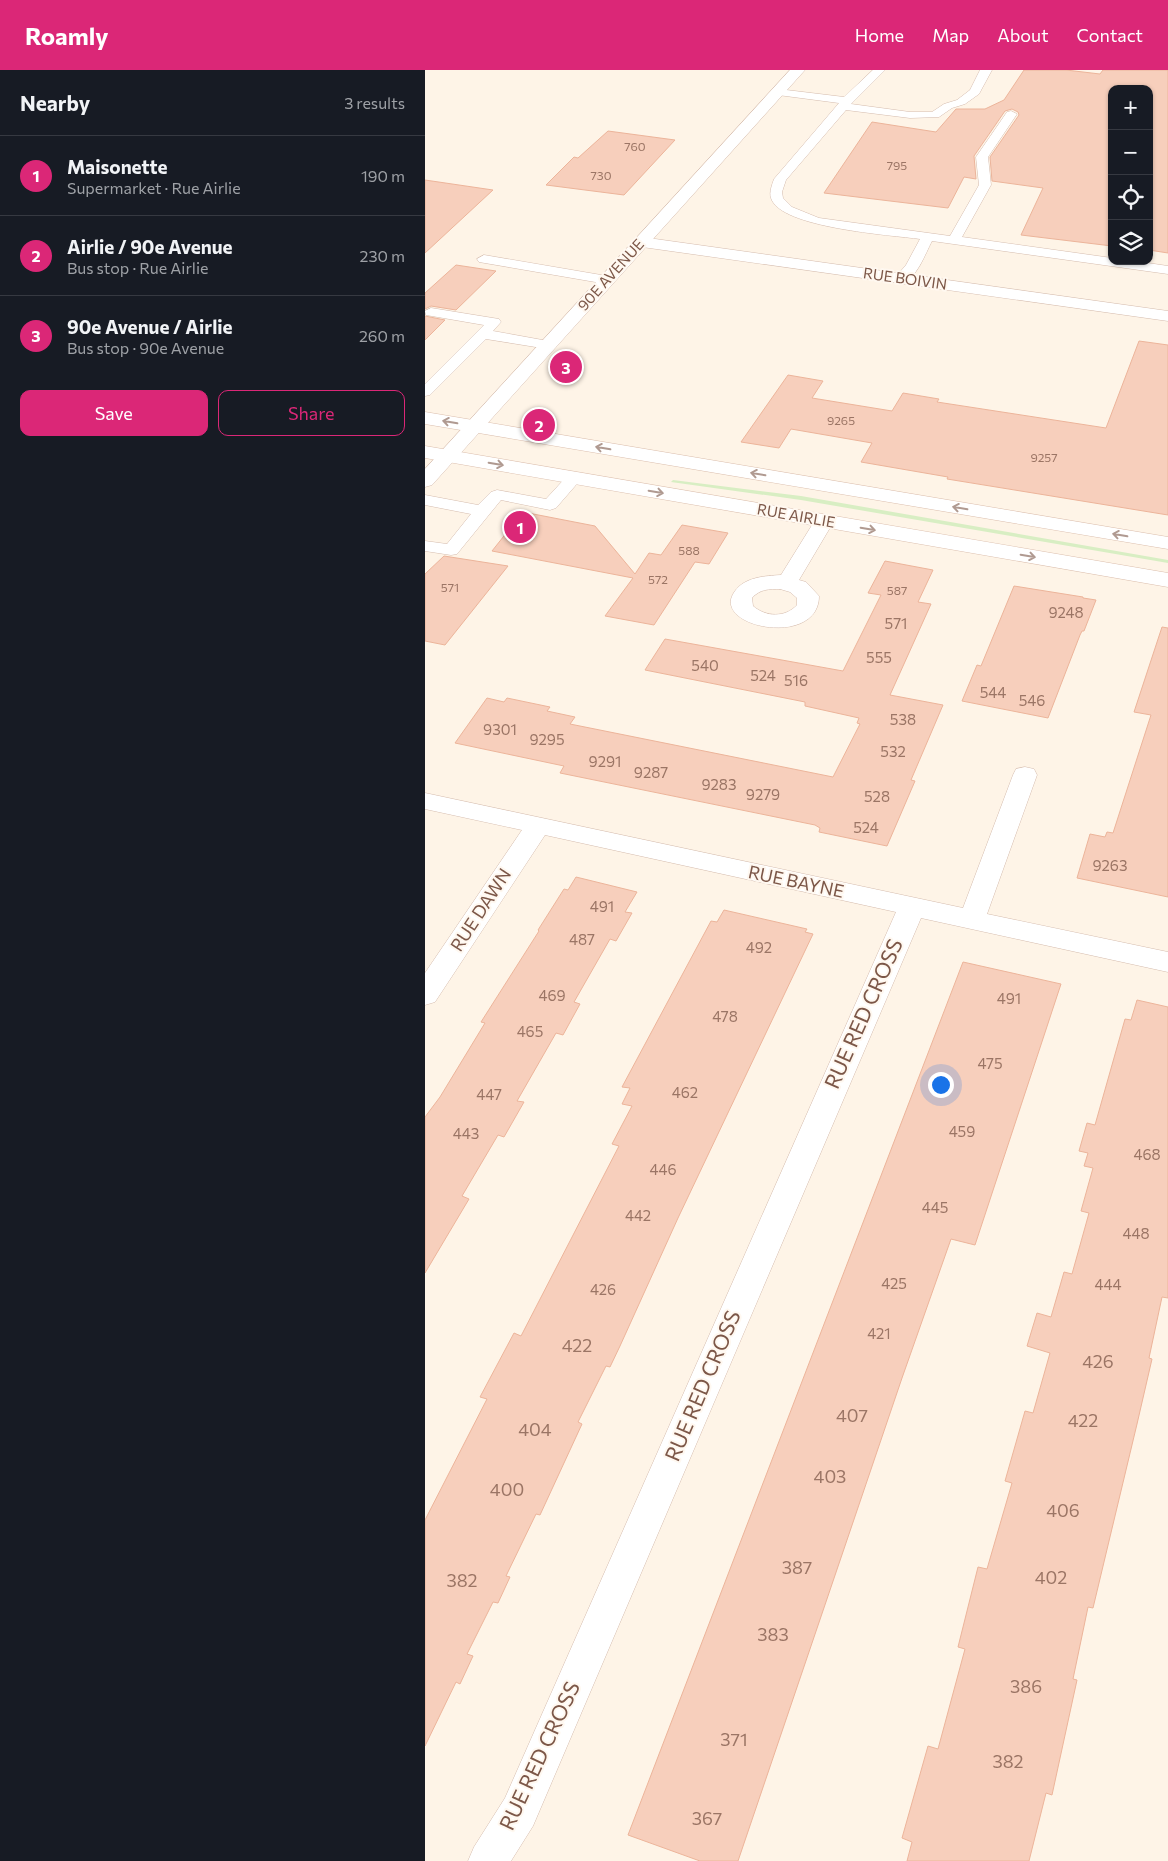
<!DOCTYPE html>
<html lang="en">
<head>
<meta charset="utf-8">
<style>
  body { margin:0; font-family:Commissioner,sans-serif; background:#20242c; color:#f1f3f6 }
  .controls { position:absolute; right:15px; top:15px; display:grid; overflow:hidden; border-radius:10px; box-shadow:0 1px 4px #0004 }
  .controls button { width:45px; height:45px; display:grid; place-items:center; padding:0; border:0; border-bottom:1px solid #363941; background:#171b24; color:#f1f3f6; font:25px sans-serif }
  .you { position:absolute; left:515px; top:1014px; width:18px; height:18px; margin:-12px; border:4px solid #fff; border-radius:50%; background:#1a73e8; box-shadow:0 0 0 8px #1a73e833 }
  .badge { display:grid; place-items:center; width:32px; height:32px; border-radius:50%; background:#db2777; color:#fff; font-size:16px; font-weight:700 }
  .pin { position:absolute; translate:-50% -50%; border:2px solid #fff; box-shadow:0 1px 5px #0006 }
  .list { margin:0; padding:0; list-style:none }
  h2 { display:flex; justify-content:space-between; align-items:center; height:65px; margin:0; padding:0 20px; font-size:21px }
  h2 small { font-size:16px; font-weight:400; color:#9ea1a6 }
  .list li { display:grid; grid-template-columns:32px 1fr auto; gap:15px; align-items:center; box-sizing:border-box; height:80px; padding:0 20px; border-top:1px solid #363941 }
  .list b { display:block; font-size:19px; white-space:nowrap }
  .list p { margin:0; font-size:16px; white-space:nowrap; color:#9ea1a6 }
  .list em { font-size:16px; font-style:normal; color:#9ea1a6 }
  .actions { display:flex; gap:10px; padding:15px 20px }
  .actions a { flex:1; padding:11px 0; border:1px solid #db2777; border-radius:10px; text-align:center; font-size:18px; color:#db2777 }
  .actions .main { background:#db2777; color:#fff }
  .icon { flex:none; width:28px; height:28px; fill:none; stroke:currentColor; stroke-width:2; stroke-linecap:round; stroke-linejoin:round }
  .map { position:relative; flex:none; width:743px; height:1791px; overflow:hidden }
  header { display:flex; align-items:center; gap:30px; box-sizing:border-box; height:70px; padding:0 25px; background:#db2777; color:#fff }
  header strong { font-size:24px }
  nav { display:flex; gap:28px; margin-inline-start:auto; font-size:18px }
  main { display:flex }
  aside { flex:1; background:#171b24 }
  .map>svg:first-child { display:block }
</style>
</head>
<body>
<header>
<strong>Roamly</strong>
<nav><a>Home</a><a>Map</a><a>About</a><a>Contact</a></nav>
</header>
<main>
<aside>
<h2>Nearby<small>3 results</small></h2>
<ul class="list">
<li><span class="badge">1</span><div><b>Maisonette</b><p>Supermarket · Rue Airlie</p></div><em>190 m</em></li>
<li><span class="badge">2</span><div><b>Airlie / 90e Avenue</b><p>Bus stop · Rue Airlie</p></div><em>230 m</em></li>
<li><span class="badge">3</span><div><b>90e Avenue / Airlie</b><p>Bus stop · 90e Avenue</p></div><em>260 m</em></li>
</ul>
<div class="actions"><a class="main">Save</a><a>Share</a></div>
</aside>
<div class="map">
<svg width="743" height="1791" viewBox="0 0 743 1791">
  <rect width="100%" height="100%" fill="#fef4e7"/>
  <!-- green -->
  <path fill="#d8eec3" d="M248,410l128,16 367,64v3l-367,-63 -130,-18z"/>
  <!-- building -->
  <g fill="#f7cfbc" stroke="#ecb49a">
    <path d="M599,0h42l34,4 3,-4h65v183l-19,-3v-161h-37v157l-91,-11 22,-47 -51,-7 -2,-24 29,-42 -1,-3 -6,-3 -7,2 -31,45 2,23 -12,-2 -16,31 -124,-15 48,-71 64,10 20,-23h29l19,-9z"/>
    <path d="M183,61l67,9 -51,55 -78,-10 28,-28 4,1z"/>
    <path d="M0,110l68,10 -68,63z"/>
    <path d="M31,195l40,6 -40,39 -25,-4 -6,3v-16z"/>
    <path d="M0,246l20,4 -20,20z"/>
    <path d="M714,271l29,4v170l-221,-36 1,-2 -87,-15 11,-19 -81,-14 -12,19 -38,-6 47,-67 35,6 -11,17 80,13 11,-18 36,6 -2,3 169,26z"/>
    <path d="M98,442l72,14 40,48 14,-21 12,2 21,-30 46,8 -19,31 -14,-2 -41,63 -49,-9 28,-38 -141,-27z"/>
    <path d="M19,486l64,10 -63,79 -20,-4v-67z"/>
    <path d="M460,491l48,9 -15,32 13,2 -41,91 53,10 -32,75 4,1 -28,65 -68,-14 1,-4 -5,-3 -255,-52 4,-7 -109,-23 32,-45 17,4 3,-4 43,9 -3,4 28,6 -5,7 263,53 27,-53 -3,-1 2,-5 -54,-12v-4l-160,-32 20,-31 178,32 38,-76 -13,-2z"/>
    <path d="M589,516l69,11v1l13,2 -12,31h-2l-2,4 -32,83 -86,-17 15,-36 4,1z"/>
    <path d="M737,557l6,1v269l-91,-19 13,-44 15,3 2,-5 6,1 38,-118 -17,-3z"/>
    <path d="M151,807l61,15 -12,20 7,1 -16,28 -6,-2 -36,63 6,2 -17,31 -7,-2 -39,68 7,1 -20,35 -6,-2 -36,61 7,3 -44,74v-156l15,-20 45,-74 -4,-1 58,-91 -1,-1 26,-41 4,1z"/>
    <path d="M299,840l83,19 -2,3 8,2 -135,284 -58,128 -10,21 -4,-1 -28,56 4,2 -42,91 -4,-1 -30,62 4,1 -12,26 -5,-1 -26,52 6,2 -13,28 -4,-2 -31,64v-226l62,-121 -7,-2 34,-64 7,3 98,-190 -7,-2 20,-38 -10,-2 8,-16 -8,-1 89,-166 6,1z"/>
    <path d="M538,892l98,22 -86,261 -24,-6 -49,139 -164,483h-38l-72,-26z"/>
    <path d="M712,930l31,7v291l-6,-1 -13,61 3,1 -15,65 -44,184 -5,-1 -15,72 4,1 -25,115 -6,-2 -17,68h-122l5,-19 -10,-4 26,-92 10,3 27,-100 -7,-2 20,-80 9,2 25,-86 -7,-2 20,-70 8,2 17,-60 -23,-7 10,-33 14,4 13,-45 8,2 17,-61 -8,-2 12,-43 -9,-2 4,-13 -9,-2 8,-28 8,2 30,-106 6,1z"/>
  </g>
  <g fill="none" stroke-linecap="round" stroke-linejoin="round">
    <defs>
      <g id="service">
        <path d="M448,0h12l-34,34 59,8h22l12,-8 13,-4 13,-10 10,-20h12l-13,24 -14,10 -13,4 -13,9 -29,1 -64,-8 -60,70 -4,12 1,6 9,9 27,11 131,18 29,-51 -3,-28 31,-45 4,-1 6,3 -29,43 3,28 -29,52 150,21v3h22l34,5v8l-236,-33c-7,13 -15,38 -31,42l-7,-4 12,-14 14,-26c-29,-4 -140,-11 -149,-41 -2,-6 1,-13 3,-19l65,-76 -61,-8 -6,-3 6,-3 66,8z"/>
        <path d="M59,185l123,21 7,4 -7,4 -128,-22 -2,-3z"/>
        <path d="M6,238l68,11 2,3 -8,9 55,10 5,1 2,3 -2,3 -5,1 -62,-10 -56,56 -5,1v-12l59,-59 -58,-10 -1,-4z"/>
        <path d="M149,403l6,2 2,3 -26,30 -6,2 -49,-10 -44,54 -6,1 -26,-4v-10l22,3 24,-30 -46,-9v-10l53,10 13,-13 6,-2 49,9 22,-24z"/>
      </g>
      <g id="minor">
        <path d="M216,167l527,74v10l-533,-75 -2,-4 2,-4z"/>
        <path d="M399,445l7,2 3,4 -35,59 7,2 13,14c0,53 -111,31 -84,-5 10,-14 30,-15 46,-16l36,-58zM355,519l10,3 7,6v7c-12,13 -31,12 -44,1l-1,-8c8,-9 17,-9 28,-9z"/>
        <path d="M600,697l9,2 3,6 -50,139 181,38v20l-247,-54 -388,908 -22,35h-43l6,-14 31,-49 391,-886 -351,-77 -110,167 -10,3v-32l97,-143 -97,-21v-16l538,115 50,-133 3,-6z"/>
      </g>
      <path id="tertiary" d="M365,0h15l-373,415 -7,2v-18z"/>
      <g id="secondary">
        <path d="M0,342l743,125v12l-743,-125z"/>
        <path d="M0,376l743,127v14l-743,-129z"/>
      </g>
    </defs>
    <!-- service casing -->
    <use href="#service" stroke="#d5bcae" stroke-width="1"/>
    <!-- minor casing -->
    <use href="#minor" stroke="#d5bcae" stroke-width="1"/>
    <!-- tertiary casing -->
    <use href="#tertiary" stroke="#d5bcae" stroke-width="1"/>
    <!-- secondary casing -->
    <use href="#secondary" stroke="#dbbead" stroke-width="1"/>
    <!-- service -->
    <use href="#service" fill="#fff" fill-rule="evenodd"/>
    <!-- minor -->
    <use href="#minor" fill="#fff" fill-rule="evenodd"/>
    <!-- tertiary -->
    <use href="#tertiary" fill="#fff" fill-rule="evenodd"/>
    <!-- secondary -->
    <use href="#secondary" fill="#fff" fill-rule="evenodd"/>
  </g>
  <!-- one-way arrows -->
  <defs><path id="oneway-shaft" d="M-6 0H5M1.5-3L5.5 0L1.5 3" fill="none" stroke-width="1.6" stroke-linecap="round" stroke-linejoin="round" transform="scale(1.25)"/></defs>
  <g stroke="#b09a91">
    <use href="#oneway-shaft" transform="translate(25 352) rotate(-170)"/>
    <use href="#oneway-shaft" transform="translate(178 378) rotate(-170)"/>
    <use href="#oneway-shaft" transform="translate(71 394) rotate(10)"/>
    <use href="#oneway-shaft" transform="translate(333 404) rotate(-170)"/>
    <use href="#oneway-shaft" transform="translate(231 422) rotate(10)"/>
    <use href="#oneway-shaft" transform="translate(535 438) rotate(-170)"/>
    <use href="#oneway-shaft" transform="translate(443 459) rotate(10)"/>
    <use href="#oneway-shaft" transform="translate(695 465) rotate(-170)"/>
    <use href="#oneway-shaft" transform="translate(603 486) rotate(10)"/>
  </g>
  <g text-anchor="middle" stroke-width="4" stroke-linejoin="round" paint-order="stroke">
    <!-- far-number labels -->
    <g font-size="12" fill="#9b7565">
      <text x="210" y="81">760</text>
      <text x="472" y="100">795</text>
      <text x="176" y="110">730</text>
      <text x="416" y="355">9265</text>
      <text x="619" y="392">9257</text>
      <text x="264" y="485">588</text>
      <text x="233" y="514">572</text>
      <text x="25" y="522">571</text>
      <text x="472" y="525">587</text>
    </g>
    <!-- far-street labels -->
    <g font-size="15" fill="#7c5748" stroke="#fff8f0">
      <text transform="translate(186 205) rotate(-48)" y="5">90E AVENUE</text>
      <text transform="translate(480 209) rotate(8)" y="5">RUE BOIVIN</text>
      <text transform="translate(371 446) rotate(10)" y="5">RUE AIRLIE</text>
    </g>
    <!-- number labels -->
    <g font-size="15" fill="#9b7565">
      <text x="641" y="548">9248</text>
      <text x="471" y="559">571</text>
      <text x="454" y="593">555</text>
      <text x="280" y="601">540</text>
      <text x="338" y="611">524</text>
      <text x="371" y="616">516</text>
      <text x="568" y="628">544</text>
      <text x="607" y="636">546</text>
      <text x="478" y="655">538</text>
      <text x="75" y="665">9301</text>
      <text x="122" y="675">9295</text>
      <text x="468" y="687">532</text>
      <text x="180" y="697">9291</text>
      <text x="226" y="708">9287</text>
      <text x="294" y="720">9283</text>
      <text x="338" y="730">9279</text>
      <text x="452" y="732">528</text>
      <text x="441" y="763">524</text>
      <text x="685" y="801">9263</text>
      <text x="177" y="842">491</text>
      <text x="157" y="875">487</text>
      <text x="334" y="883">492</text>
      <text x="127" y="931">469</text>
      <text x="584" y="934">491</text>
      <text x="300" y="952">478</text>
      <text x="105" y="967">465</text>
      <text x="565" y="999">475</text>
      <text x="260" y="1028">462</text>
      <text x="64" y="1030">447</text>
      <text x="537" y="1067">459</text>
      <text x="41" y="1069">443</text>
      <text x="722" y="1090">468</text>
      <text x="238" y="1105">446</text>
      <text x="510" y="1143">445</text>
      <text x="213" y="1151">442</text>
      <text x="711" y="1169">448</text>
      <text x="469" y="1219">425</text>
      <text x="683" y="1220">444</text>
      <text x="178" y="1225">426</text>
      <text x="454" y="1269">421</text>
    </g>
    <!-- street labels -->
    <g font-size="18" fill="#7c5748" stroke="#fff8f0">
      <text transform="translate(371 812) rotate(12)" y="6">RUE BAYNE</text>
      <text transform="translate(56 840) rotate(-57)" y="6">RUE DAWN</text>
    </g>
    <!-- near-number labels -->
    <g font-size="18" fill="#9b7565">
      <text x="152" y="1282">422</text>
      <text x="673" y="1298">426</text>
      <text x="427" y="1352">407</text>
      <text x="658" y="1357">422</text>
      <text x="110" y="1366">404</text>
      <text x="405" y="1413">403</text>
      <text x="82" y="1426">400</text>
      <text x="638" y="1447">406</text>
      <text x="372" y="1504">387</text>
      <text x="626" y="1514">402</text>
      <text x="37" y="1517">382</text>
      <text x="348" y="1571">383</text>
      <text x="601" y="1623">386</text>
      <text x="309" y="1676">371</text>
      <text x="583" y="1698">382</text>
      <text x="282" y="1755">367</text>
    </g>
    <!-- near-street labels -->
    <g font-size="21" fill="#7c5748" stroke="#fff8f0">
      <text transform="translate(439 944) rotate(-66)" y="7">RUE RED CROSS</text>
      <text transform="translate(278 1316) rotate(-67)" y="7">RUE RED CROSS</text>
      <text transform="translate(115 1686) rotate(-65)" y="7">RUE RED CROSS</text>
    </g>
  </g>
</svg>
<div class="controls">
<button>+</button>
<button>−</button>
<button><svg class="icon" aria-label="locate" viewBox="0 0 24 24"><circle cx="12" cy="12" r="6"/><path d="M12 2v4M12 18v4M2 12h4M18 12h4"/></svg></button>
<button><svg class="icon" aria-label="layers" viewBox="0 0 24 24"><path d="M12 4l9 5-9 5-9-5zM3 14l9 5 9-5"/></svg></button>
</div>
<div class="you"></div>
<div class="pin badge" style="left:95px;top:457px">1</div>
<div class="pin badge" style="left:114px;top:355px">2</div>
<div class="pin badge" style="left:141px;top:297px">3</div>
</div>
</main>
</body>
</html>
